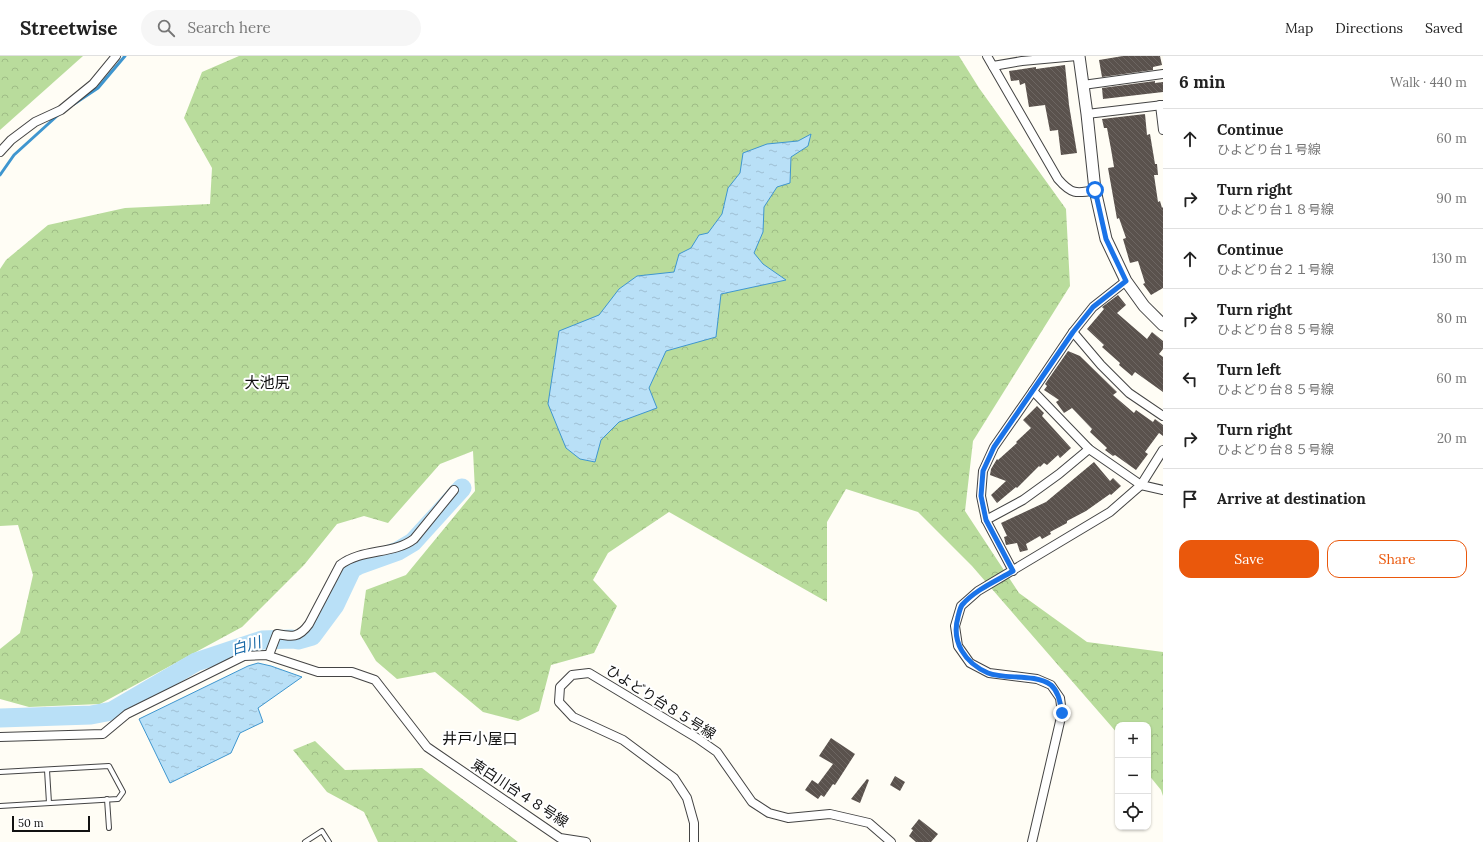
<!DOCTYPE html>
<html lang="en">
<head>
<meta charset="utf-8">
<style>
  body { margin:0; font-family:Lora,"Noto Sans JP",serif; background:#f6f6f6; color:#222 }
  .controls { position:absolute; right:12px; bottom:12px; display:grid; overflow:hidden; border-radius:8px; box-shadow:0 1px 3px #0004 }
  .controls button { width:36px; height:36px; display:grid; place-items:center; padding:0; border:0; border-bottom:1px solid #e0e0e0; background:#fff; color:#222; font:20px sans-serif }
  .scale { position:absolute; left:12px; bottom:10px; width:78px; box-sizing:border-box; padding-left:4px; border:2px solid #111; border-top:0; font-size:11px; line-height:14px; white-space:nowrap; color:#111; -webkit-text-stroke:3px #fff; paint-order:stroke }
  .stop { position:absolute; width:12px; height:12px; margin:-9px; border:3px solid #1a73e8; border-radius:50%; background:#fff }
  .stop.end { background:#1a73e8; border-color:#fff; box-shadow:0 1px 4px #0008 }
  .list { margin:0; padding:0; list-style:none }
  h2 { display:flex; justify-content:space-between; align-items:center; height:52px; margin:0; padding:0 16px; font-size:17px }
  h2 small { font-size:13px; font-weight:400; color:#767676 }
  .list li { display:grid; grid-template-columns:26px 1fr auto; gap:12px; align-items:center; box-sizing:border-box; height:60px; padding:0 16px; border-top:1px solid #e0e0e0 }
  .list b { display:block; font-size:15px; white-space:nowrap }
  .list p { margin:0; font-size:13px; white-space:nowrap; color:#767676 }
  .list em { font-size:13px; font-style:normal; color:#767676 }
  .actions { display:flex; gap:8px; padding:12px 16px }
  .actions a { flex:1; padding:9px 0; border:1px solid #ea580c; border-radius:12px; text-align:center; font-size:14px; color:#ea580c }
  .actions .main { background:#ea580c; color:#fff }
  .icon { flex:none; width:22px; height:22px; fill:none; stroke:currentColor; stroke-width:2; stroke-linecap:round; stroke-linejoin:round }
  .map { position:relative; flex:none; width:1163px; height:786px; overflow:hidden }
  header { display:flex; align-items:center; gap:24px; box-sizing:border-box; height:56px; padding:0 20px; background:#fff; border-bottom:1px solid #e0e0e0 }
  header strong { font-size:19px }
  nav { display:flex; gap:22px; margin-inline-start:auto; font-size:14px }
  .search { width:280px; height:36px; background:#f6f6f6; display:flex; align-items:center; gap:10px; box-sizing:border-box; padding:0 14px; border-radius:22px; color:#767676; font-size:15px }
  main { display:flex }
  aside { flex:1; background:#fff }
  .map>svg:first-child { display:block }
</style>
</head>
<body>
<header>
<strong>Streetwise</strong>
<div class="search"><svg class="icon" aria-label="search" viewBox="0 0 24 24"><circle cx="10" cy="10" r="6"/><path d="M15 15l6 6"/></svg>Search here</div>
<nav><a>Map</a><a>Directions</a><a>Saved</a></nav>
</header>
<main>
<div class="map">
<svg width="1163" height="786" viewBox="0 0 1163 786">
  <defs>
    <pattern id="forest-crowns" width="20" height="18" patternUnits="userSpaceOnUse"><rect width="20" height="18" fill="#b9dc9c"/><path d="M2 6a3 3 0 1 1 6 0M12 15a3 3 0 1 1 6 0" fill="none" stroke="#9ebc85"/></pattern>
    <pattern id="water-ripples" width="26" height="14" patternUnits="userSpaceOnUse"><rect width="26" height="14" fill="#b9e0f7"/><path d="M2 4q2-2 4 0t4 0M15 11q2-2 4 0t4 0" fill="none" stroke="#9ebfd3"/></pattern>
    <pattern id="building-back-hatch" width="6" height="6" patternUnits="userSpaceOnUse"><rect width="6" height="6" fill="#5a524d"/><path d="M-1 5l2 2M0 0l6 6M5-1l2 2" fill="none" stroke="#6d6662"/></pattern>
  </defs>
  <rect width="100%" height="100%" fill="#fffdf5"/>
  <!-- forest -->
  <g fill="url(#forest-crowns)">
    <path d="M0,0h83l-83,74z"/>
    <path d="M239,0h720l20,32 87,121 4,77 -97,155 -8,70 54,82 68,49 76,10v144l-2,-6 -13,-16v-49h-30v9l-146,-168 -54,-54 -72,-23 -19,33v80l-158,-90 -61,41 -15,27 24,26 -23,47 -43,12 -12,46 -21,10 -35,-9 -48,-40 -38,7 -21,-18 -16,-27 6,-44 40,-15 69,-84 -2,-40 -33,13 -52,59 -24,-7 -27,8 -33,41 -62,62 -142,77 -71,3 -29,-8v-50l20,-16 13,-58 -15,-50 -18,1v-257l6,-9 42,-35 77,-17 85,-4 2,-36 -28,-50 18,-46z"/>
    <path d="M315,685l30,29 77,-2 96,74h-140l-14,-30 -37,-20 -34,-42z"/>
  </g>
  <!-- water -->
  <g fill="url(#water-ripples)" stroke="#3f96cf">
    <path d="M811,78l-3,12 -17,11 -1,26 -13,4 -13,20 -1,25 -9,21 9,11 23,16 -65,14 -5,43 -50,14 -17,37 8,20 -38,14 -18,18 -6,22 -15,-3 -14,-11 -18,-44 11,-73 40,-16 20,-26 18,-13 37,-4 5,-18 12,-6 8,-13 9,-2 14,-19 6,-26 12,-15 3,-20 24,-9 31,-3z"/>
    <path d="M258,607l13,3 31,11 -44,31 5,14 -23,11 -9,20 -61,30 -31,-64 109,-53z"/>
  </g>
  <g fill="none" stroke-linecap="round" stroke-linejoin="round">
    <!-- stream -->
    <g stroke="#3f96cf" stroke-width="3">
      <path d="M74,48l24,-16 27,-32"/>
      <path d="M0,119l14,-20 44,-40"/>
    </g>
    <!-- river -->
    <path stroke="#b9e0f7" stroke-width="19" d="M0,662l91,-3 21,-4 84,-49 66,-22 30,-1 6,1 14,-4 23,-31 17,-36 7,-4 39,-14 15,-9 49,-54"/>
  </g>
  <!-- building -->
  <g fill="url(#building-back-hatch)">
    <path d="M1123,0h37l2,9 -9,2v3l-51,7 -3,-17z"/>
    <path d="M1065,9l4,40 8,48 -16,2 -3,-25 -8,1 -5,-26 -16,2 -4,-24 -5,2 -1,-5 -8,1 -2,-10 27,-4v2z"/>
    <path d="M1155,25v2l8,-1v10l-60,7 -1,-11z"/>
    <path d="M1145,58l2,21 3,-1 5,30h2l1,11h-4l4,27 2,-1 2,7 1,-1v81l-12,7 -8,-11 2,-1 -7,-22 -8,2 -7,-24 3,-1 -7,-20 -2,1 -9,-51 6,-1 -3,-18 -4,-21h-3l-2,-9z"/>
    <path d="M1118,239l8,10 -9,8 30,26 5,-7 11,9v8l-4,5 4,3v35l-28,-20 -3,4 -13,-11 1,-2 -18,-16 2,-2 -17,-16 17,-20 -2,-2z"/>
    <path d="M1068,295l12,5 37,36 -4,3 21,18 2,-3 17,12 2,-3 8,6v11l-4,-3 -14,19 3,2 -12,16 -21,-15 -2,1 -8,-6 2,-2 -17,-16 2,-3 -20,-21 -8,5 -8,-11 3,-2 -15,-10 3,-4 -2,-2z"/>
    <path d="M1037,350l7,7 -2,3 29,32 -11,10 -2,-3 -11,10 -3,-2 -4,4 -1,-1 -22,22 -1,-1 -19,16 -6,-8 15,-14 -16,-6 1,-6 6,-10 1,1 19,-17 -1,-1 15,-14 -8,-8z"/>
    <path d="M1094,406l16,19 3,-3 8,8 -10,9 -1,-1 -24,17 -19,10v2l-17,9 1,2 -9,5 -2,-3 -14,8 2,6 -8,2 -3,-9 -11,2 -2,-8 3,-1 -6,-13 45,-21z"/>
    <path d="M831,682l24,16 -20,31 -2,-1 -9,13 -3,-2 -3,4 -13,-9 7,-10 6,4 15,-20 -14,-8z"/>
    <path d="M895,720l10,6 -5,9 -10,-6z"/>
    <path d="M867,723l2,1 -9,23 -9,-4z"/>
    <path d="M919,763l19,15 -7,8h-15l-7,-6 4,-6 -2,-1z"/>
  </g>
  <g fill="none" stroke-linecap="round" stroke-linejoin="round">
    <defs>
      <g id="service">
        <path d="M47,714l2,33"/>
        <path d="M0,716l109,-6 14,26 -5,7 -118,7"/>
        <path d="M107,743l2,29"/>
        <path d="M305,786l17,-11 7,11"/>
      </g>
      <g id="minor">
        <path d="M987,0l71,123c13,15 18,15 37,11"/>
        <path d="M993,10l29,-5 55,-5"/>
        <path d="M1083,29l80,-11"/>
        <path d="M1160,49l3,25"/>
        <path d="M1087,58l76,-9"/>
        <path d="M0,96l11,-12 24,-18 26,-12 32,-26 23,-28"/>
        <path d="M1126,225l-33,26 -20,25 -40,59 56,58 52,36 22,5"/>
        <path d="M1073,276l28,33 28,28 34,23"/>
        <path d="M986,464l37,-20 36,-26 30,-25"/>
        <path d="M1013,515l-27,-51 -5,-24 2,-25 11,-24 39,-56"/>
        <path d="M269,599l8,-21c15,3 22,4 32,-10l31,-59c22,-17 53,-10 74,-26l40,-49"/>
        <path d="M0,681l103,-3 24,-20 117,-58 22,-1 52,17h34l23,8 52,67 133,91 26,4"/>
        <path d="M694,786v-19l-7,-25 -13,-20 -51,-38 -50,-23 -14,-15 1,-15 12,-12 17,-2 108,65 20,14 35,50 17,11 19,5 42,-4 39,9 22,19"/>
        <path d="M1032,786l30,-129 -2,-15 -9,-13 -14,-6 -48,-6 -19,-10 -12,-17 -3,-20 6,-20 17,-15 132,-79 31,-27 22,-35"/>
      </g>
      <path id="tertiary" d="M1079,0l8,58 8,76 11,49 20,42 18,25 19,19"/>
    </defs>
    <!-- service casing -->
    <use href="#service" stroke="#444" stroke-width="6"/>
    <!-- minor casing -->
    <use href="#minor" stroke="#444" stroke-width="10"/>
    <!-- tertiary casing -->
    <use href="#tertiary" stroke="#444" stroke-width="13"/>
    <!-- service -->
    <use href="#service" stroke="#fff" stroke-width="4"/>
    <!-- minor -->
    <use href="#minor" stroke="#fff" stroke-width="8"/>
    <!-- tertiary -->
    <use href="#tertiary" stroke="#fff" stroke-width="11"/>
  </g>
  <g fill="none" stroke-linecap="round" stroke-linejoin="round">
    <!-- route -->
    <path stroke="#1a73e8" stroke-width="5" d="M1062,657c-2,-10 -3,-21 -11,-28 -17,-12 -46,-5 -63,-12 -23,-10 -37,-31 -30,-56 1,-4 2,-9 4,-12 13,-15 34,-24 51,-34l-27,-51 -5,-24 2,-25 11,-24 79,-115 20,-25 33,-26 -20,-42 -11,-49"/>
  </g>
  <g text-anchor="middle" stroke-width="4" stroke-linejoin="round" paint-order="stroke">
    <!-- street labels -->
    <g font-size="14" fill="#111" stroke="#fff">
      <text transform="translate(661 646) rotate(32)" y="5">ひよどり台８５号線</text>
      <text transform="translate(520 737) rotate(33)" y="5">東白川台４８号線</text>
    </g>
    <!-- neighbourhood labels -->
    <g font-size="15" fill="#111" stroke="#fff">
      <text x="267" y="332">大池尻</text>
      <text x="480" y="688">井戸小屋口</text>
    </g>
    <!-- water labels -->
    <g font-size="15" font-style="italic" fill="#1768a6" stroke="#fff">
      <text transform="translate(246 590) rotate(-16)" y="5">白川</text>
    </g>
  </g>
</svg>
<div class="controls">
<button>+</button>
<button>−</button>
<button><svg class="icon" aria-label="locate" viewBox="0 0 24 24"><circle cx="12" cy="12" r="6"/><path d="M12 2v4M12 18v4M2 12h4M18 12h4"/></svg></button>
</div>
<div class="scale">50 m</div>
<div class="stop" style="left:1095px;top:134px"></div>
<div class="stop end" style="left:1062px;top:657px"></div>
</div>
<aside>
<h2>6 min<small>Walk · 440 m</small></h2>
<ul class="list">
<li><svg class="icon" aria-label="ahead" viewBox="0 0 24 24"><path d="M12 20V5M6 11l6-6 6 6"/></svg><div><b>Continue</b><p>ひよどり台１号線</p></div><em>60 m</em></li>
<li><svg class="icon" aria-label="right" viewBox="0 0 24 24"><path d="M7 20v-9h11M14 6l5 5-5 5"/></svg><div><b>Turn right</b><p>ひよどり台１８号線</p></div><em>90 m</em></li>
<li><svg class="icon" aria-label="ahead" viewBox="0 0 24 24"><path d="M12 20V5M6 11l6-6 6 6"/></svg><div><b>Continue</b><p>ひよどり台２１号線</p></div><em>130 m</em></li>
<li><svg class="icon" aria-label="right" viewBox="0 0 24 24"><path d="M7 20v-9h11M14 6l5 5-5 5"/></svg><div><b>Turn right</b><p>ひよどり台８５号線</p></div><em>80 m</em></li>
<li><svg class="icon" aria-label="left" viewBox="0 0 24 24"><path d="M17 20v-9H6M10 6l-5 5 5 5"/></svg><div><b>Turn left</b><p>ひよどり台８５号線</p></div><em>60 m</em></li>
<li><svg class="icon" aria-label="right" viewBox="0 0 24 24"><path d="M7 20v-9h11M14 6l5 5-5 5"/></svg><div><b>Turn right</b><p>ひよどり台８５号線</p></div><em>20 m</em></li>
<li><svg class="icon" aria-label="arrive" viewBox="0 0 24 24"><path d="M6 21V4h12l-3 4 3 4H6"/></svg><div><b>Arrive at destination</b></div></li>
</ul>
<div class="actions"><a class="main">Save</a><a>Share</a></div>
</aside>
</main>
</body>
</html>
